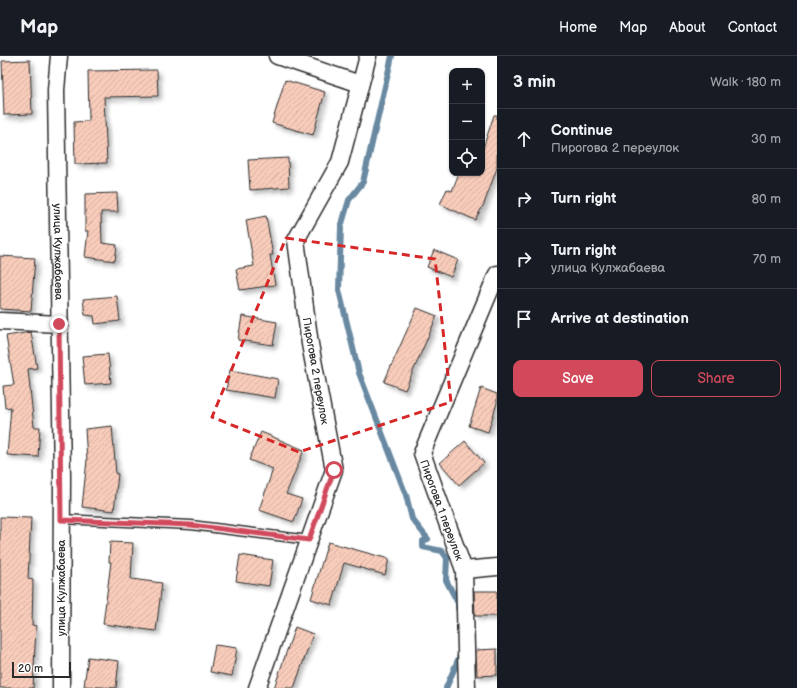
<!DOCTYPE html>
<html lang="en">
<head>
<meta charset="utf-8">
<style>
  body { margin:0; font-family:"Balsamiq Sans",sans-serif; background:#242831; color:#f1f3f6 }
  .controls { position:absolute; right:12px; top:12px; display:grid; overflow:hidden; border-radius:8px; box-shadow:0 1px 3px #0004 }
  .controls button { width:36px; height:36px; display:grid; place-items:center; padding:0; border:0; border-bottom:1px solid #363941; background:#171b24; color:#f1f3f6; font:20px sans-serif }
  .scale { position:absolute; left:12px; bottom:10px; width:59px; box-sizing:border-box; padding-left:4px; border:2px solid #2b2b2b; border-top:0; font-size:11px; line-height:14px; white-space:nowrap; color:#2b2b2b; -webkit-text-stroke:3px #fff; paint-order:stroke }
  .stop { position:absolute; width:12px; height:12px; margin:-9px; border:3px solid #d1495b; border-radius:50%; background:#fff }
  .stop.end { background:#d1495b; border-color:#fff; box-shadow:0 1px 4px #0008 }
  .list { margin:0; padding:0; list-style:none }
  h2 { display:flex; justify-content:space-between; align-items:center; height:52px; margin:0; padding:0 16px; font-size:17px }
  h2 small { font-size:13px; font-weight:400; color:#9ea1a6 }
  .list li { display:grid; grid-template-columns:26px 1fr auto; gap:12px; align-items:center; box-sizing:border-box; height:60px; padding:0 16px; border-top:1px solid #363941 }
  .list b { display:block; font-size:15px; white-space:nowrap }
  .list p { margin:0; font-size:13px; white-space:nowrap; color:#9ea1a6 }
  .list em { font-size:13px; font-style:normal; color:#9ea1a6 }
  .actions { display:flex; gap:8px; padding:12px 16px }
  .actions a { flex:1; padding:9px 0; border:1px solid #d1495b; border-radius:8px; text-align:center; font-size:14px; color:#d1495b }
  .actions .main { background:#d1495b; color:#fff }
  .icon { flex:none; width:22px; height:22px; fill:none; stroke:currentColor; stroke-width:2; stroke-linecap:round; stroke-linejoin:round }
  .map { position:relative; flex:none; width:497px; height:632px; overflow:hidden }
  header { display:flex; align-items:center; gap:24px; box-sizing:border-box; height:56px; padding:0 20px; background:#171b24; border-bottom:1px solid #363941 }
  header strong { font-size:19px }
  nav { display:flex; gap:22px; margin-inline-start:auto; font-size:14px }
  main { display:flex }
  aside { flex:1; background:#171b24 }
  .map>svg:first-child { display:block }
</style>
</head>
<body>
<header>
<strong>Map</strong>
<nav><a>Home</a><a>Map</a><a>About</a><a>Contact</a></nav>
</header>
<main>
<div class="map">
<svg width="497" height="632" viewBox="0 0 497 632">
  <defs>
    <pattern id="building-hatch" width="6" height="6" patternUnits="userSpaceOnUse"><rect width="6" height="6" fill="#f8ccba"/><path d="M-1 1l2-2M0 6l6-6M5 7l2-2" fill="none" stroke="#d5afa0"/></pattern>
    <filter id="shadow"><feDropShadow dx="3.5" dy="3.5" stdDeviation="2" flood-color="#0004"/></filter>
  </defs>
  <rect width="100%" height="100%" fill="#fff"/>
  <filter id="ink" filterUnits="userSpaceOnUse"><feTurbulence type="fractalNoise" baseFrequency=".025" numOctaves="2"/><feDisplacementMap in="SourceGraphic" scale="8" xChannelSelector="R" yChannelSelector="G"/><feConvolveMatrix kernelMatrix="1 2 1 2 8 2 1 2 1" color-interpolation-filters="sRGB"/></filter>
  <g filter="url(#ink)">
    <g fill="none" stroke-linecap="round" stroke-linejoin="round">
      <!-- stream -->
      <g stroke="#6889a1" stroke-width="6">
        <path d="M392,0l-29,126 -14,18 -8,27 -2,63 20,83 47,122 6,24 16,20 -5,2v6l19,4 5,7 -1,22 12,23v5"/>
        <path d="M446,632l15,-35"/>
      </g>
    </g>
    <!-- building -->
    <g fill="url(#building-hatch)" stroke="#2b2b2b" filter="url(#shadow)">
      <path d="M30,4l2,54 -28,1 -2,-54z"/>
      <path d="M157,14l1,26 -54,1 3,66 -32,1 -1,-42 15,-1 -1,-50z"/>
      <path d="M285,24l40,12 -12,43 -41,-12z"/>
      <path d="M494,59h3v53l-13,36 -9,16 -35,-16 7,-15 5,2 7,-18h23v-22z"/>
      <path d="M288,102l1,29 -39,3 -2,-30z"/>
      <path d="M117,137l1,19h-17l1,31 15,2 -2,16 -30,-4 3,-26h-3v-37z"/>
      <path d="M266,160l7,39h-3l5,30 -35,5 -4,-21 18,-3 -8,-46z"/>
      <path d="M434,194l24,10 -7,17 -24,-10z"/>
      <path d="M0,200l35,2 -4,53 -31,-2z"/>
      <path d="M117,240l3,25 -25,3 -1,-8 -9,-1 -2,-16z"/>
      <path d="M417,252l20,8 -32,74 -21,-8z"/>
      <path d="M242,260l35,6 -4,23 -35,-5z"/>
      <path d="M31,276l6,36 -9,1 6,58h6l-2,30 -31,-2 4,-48 -6,1 -2,-22 11,-1 -8,-49z"/>
      <path d="M108,298l3,29 -26,2 -3,-29z"/>
      <path d="M230,314l48,9 -3,19 -49,-8z"/>
      <path d="M481,332l16,6v9l-9,29 -19,-6z"/>
      <path d="M112,370l4,48h2l-4,37 -32,-4 5,-47 -2,-31z"/>
      <path d="M261,376l43,18 -18,44 16,5 -8,23 -35,-12 14,-41 -24,-9z"/>
      <path d="M465,385l19,22 -25,22 -19,-22z"/>
      <path d="M0,461l31,1 -3,61 5,1 -1,45 4,1 -3,62h-33z"/>
      <path d="M110,486l23,1 -2,36 31,4 -6,48 -53,-7 8,-62h-2z"/>
      <path d="M328,486l61,17 -4,16 -41,-12 -12,42 -21,-6z"/>
      <path d="M240,499l33,5 -4,26 -33,-5z"/>
      <path d="M474,535h23v25h-22z"/>
      <path d="M295,571l18,7 -19,54h-20z"/>
      <path d="M215,589l22,3 -5,28 -22,-4z"/>
      <path d="M497,593v26l-20,1 -1,-26z"/>
      <path d="M88,601l31,4 -3,27 -32,-2z"/>
    </g>
    <g fill="none" stroke-linecap="round" stroke-linejoin="round">
      <defs>
        <path id="lane" d="M61,463l130,6 118,15"/>
        <g id="street">
          <path id="s1" d="M59,0l-3,34 6,387 -1,211"/>
          <path d="M277,0l83,28"/>
          <path d="M0,265l59,3"/>
          <path d="M464,514l33,-3"/>
          <path d="M257,632l77,-218 -24,-126 -14,-104 44,-78 28,-106"/>
          <path d="M467,632l-3,-118 -42,-117 75,-179"/>
        </g>
      </defs>
      <!-- lane casing -->
      <use href="#lane" stroke="#2b2b2b" stroke-width="11"/>
      <!-- street casing -->
      <use href="#street" stroke="#2b2b2b" stroke-width="19"/>
      <!-- lane -->
      <use href="#lane" stroke="#fff" stroke-width="8"/>
      <!-- street -->
      <use href="#street" stroke="#fff" stroke-width="16"/>
    </g>
  </g>
  <g fill="none" stroke-linecap="round" stroke-linejoin="round" filter="url(#ink)">
    <!-- route -->
    <path stroke="#d1495b" stroke-width="5" d="M59,268l2,196 130,5 118,15 25,-70"/>
  </g>
  <!-- marked area -->
  <path fill="none" stroke="#d62828" stroke-width="3" stroke-dasharray="8 5" stroke-linejoin="round" d="M286,182l149,21 16,143 -152,50 -87,-35z"/>
  <g text-anchor="middle" stroke-width="3" stroke-linejoin="round" paint-order="stroke">
    <!-- street labels -->
    <g font-size="11" fill="#2b2b2b" stroke="#fff">
      <text dy="4" stroke="none"><textPath href="#s1" startOffset="196">улица Кулжабаева</textPath></text>
      <text transform="translate(316 315) rotate(80)" y="4">Пирогова 2 переулок</text>
      <text transform="translate(442 454) rotate(70)" y="4">Пирогова 1 переулок</text>
      <text transform="translate(61 532) rotate(-90)" y="4">улица Кулжабаева</text>
    </g>
  </g>
</svg>
<div class="controls">
<button>+</button>
<button>−</button>
<button><svg class="icon" aria-label="locate" viewBox="0 0 24 24"><circle cx="12" cy="12" r="6"/><path d="M12 2v4M12 18v4M2 12h4M18 12h4"/></svg></button>
</div>
<div class="scale">20 m</div>
<div class="stop" style="left:334px;top:414px"></div>
<div class="stop end" style="left:59px;top:268px"></div>
</div>
<aside>
<h2>3 min<small>Walk · 180 m</small></h2>
<ul class="list">
<li><svg class="icon" aria-label="ahead" viewBox="0 0 24 24"><path d="M12 20V5M6 11l6-6 6 6"/></svg><div><b>Continue</b><p>Пирогова 2 переулок</p></div><em>30 m</em></li>
<li><svg class="icon" aria-label="right" viewBox="0 0 24 24"><path d="M7 20v-9h11M14 6l5 5-5 5"/></svg><div><b>Turn right</b></div><em>80 m</em></li>
<li><svg class="icon" aria-label="right" viewBox="0 0 24 24"><path d="M7 20v-9h11M14 6l5 5-5 5"/></svg><div><b>Turn right</b><p>улица Кулжабаева</p></div><em>70 m</em></li>
<li><svg class="icon" aria-label="arrive" viewBox="0 0 24 24"><path d="M6 21V4h12l-3 4 3 4H6"/></svg><div><b>Arrive at destination</b></div></li>
</ul>
<div class="actions"><a class="main">Save</a><a>Share</a></div>
</aside>
</main>
</body>
</html>
